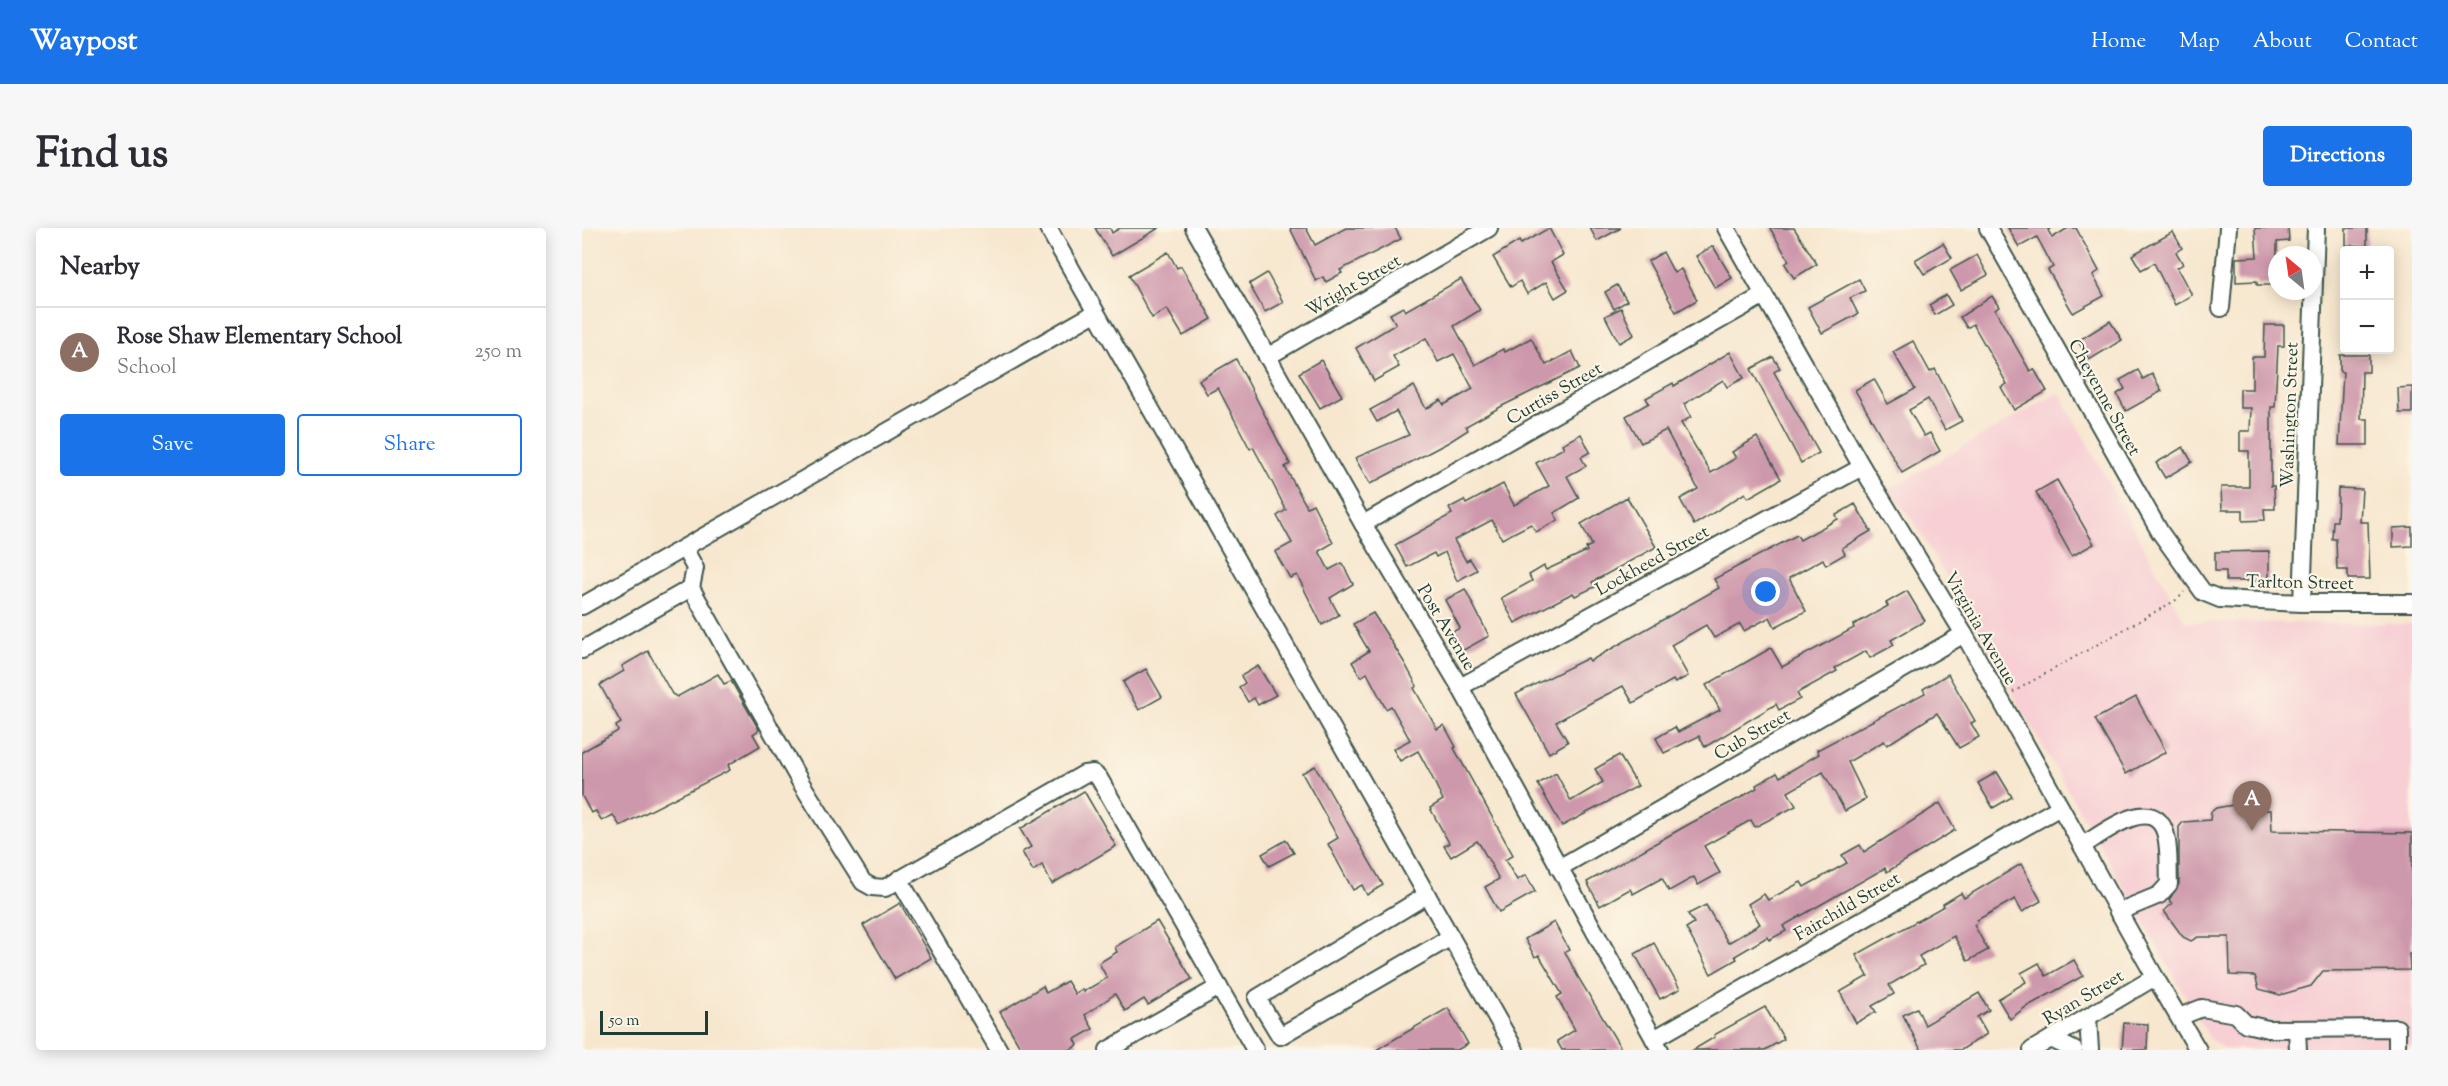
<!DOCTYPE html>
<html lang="en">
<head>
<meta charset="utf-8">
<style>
  body { margin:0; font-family:"Sorts Mill Goudy",serif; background:#f7f7f7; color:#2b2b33 }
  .controls { position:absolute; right:18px; top:18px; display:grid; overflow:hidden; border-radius:6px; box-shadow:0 3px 15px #0003 }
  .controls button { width:54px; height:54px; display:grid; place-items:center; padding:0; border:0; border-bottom:2px solid #e1e1e2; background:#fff; color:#2b2b33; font:30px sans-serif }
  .compass { position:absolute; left:1686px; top:18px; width:54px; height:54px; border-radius:50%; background:#fff; box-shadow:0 3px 15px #0003; rotate:331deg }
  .scale { position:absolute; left:18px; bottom:15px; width:108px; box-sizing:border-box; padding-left:6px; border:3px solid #1f3d34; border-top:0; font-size:16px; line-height:21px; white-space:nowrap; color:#1f3d34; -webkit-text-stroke:4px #fcf5e5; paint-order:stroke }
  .you { position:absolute; left:1184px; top:364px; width:21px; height:21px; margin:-15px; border:4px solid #fff; border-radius:50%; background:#1a73e8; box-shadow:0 0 0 9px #1a73e833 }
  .badge { display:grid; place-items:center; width:39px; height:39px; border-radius:50%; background:#1a73e8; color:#fff; font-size:20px; font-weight:700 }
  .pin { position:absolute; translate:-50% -50px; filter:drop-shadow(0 2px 3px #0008) }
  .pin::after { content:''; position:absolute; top:32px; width:21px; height:18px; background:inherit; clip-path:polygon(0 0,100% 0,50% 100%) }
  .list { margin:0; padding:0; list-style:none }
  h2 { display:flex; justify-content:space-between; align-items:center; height:78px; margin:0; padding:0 24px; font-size:26px }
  h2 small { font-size:20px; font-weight:400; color:#7c7c81 }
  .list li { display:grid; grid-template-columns:39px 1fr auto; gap:18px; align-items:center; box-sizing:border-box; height:90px; padding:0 24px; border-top:2px solid #e1e1e2 }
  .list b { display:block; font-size:22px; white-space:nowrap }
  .list p { margin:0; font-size:20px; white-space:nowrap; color:#7c7c81 }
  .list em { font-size:20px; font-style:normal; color:#7c7c81 }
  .actions { display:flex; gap:12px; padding:18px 24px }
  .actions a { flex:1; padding:14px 0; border:2px solid #1a73e8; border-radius:6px; text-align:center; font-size:21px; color:#1a73e8 }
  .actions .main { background:#1a73e8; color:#fff }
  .map { position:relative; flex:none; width:1830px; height:822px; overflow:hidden; border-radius:6px }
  header { display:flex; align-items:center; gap:36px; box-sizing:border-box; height:84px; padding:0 30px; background:#1a73e8; color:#fff }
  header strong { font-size:28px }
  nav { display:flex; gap:33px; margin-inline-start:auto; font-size:21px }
  .intro { display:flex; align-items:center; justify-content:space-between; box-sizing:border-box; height:144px; padding:0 36px }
  h1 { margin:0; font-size:42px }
  .button { padding:15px 27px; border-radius:6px; background:#1a73e8; color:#fff; font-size:21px; font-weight:700 }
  main { display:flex; gap:36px; padding:0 36px }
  aside { flex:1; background:#fff; border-radius:6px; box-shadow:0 3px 15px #0003 }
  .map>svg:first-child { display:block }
</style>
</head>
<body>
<header>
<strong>Waypost</strong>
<nav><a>Home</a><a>Map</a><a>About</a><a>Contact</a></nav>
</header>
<div class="intro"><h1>Find us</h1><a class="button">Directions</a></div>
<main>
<aside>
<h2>Nearby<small></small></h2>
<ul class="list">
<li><span class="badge" style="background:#8d6e63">A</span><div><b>Rose Shaw Elementary School</b><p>School</p></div><em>250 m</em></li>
</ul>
<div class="actions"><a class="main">Save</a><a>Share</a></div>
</aside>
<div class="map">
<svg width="1830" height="822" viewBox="0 0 1830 822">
  <rect width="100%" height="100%" fill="#fcf5e5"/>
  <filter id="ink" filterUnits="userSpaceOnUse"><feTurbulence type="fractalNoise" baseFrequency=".0167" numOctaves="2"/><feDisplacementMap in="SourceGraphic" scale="12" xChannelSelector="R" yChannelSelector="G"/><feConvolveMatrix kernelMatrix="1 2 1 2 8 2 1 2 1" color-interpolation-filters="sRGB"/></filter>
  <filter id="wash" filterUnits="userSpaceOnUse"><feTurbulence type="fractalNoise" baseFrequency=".008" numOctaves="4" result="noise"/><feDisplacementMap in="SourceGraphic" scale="24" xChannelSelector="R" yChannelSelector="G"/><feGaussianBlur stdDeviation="1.35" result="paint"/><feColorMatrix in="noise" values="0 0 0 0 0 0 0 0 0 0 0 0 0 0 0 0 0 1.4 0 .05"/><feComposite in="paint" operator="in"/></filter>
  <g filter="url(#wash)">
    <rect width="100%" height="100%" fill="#f7e7cf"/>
    <!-- built -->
    <path fill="#f7cfd4" d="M1477,164l126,230 227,2v422l-186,4 -16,-11 -295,-516 -28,-33z"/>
    <g id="blocks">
      <!-- building -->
      <g fill="#ce98ac">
        <path d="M513,0h15l2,5 8,-5h39l-47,28z"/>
        <path d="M708,0h16l9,17 31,-17h49l6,11 -61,31 2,3 -16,9 -3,-5 -7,4z"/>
        <path d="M967,0l14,27 -12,7 17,28 -13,8 -9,-16 -19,12 -7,-13 -9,6 -18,-30 26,-16 2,3z"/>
        <path d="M1008,0h31l-24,13z"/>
        <path d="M1188,0h24l23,36 -23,14 -9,-14 4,-3z"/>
        <path d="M1426,0h44l-4,2 4,8 16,-10h8l23,43 -6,4 11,21 -31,17 -25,-43 5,-3 -16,-30 -18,10z"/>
        <path d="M1673,0h33l1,13 -12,1v43h-20v-4l-21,1v-24l21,-1z"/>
        <path d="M1764,0h21v18l-21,-1z"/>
        <path d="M1591,4l9,16 -6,4 7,12 -6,4 15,27 -17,10 -21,-42 -13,7 -9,-15z"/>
        <path d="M1361,15l9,15 -28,16 -9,-14z"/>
        <path d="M1131,18l19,32 -17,10 -19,-32z"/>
        <path d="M586,24l9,16 4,-2 31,53 -29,17 -16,-27 -15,9 -23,-43z"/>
        <path d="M1081,24l11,21 7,-4 16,31 -21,12 -28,-51z"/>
        <path d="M1395,27l11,20 -27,15 -11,-20z"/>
        <path d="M685,45l16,29 -18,10 -16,-28z"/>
        <path d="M879,51l19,31 -26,16 21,39 28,-16 2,3 26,-14 15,27 26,-14 8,17 -76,37 -38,21 2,4 -19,12 -79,42 -15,-26 54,-23 -13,-24 -19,11 -7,-12 44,-24 12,23 15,-9 3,5 29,-16 -19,-35 -16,8 -12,-24 -33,18 6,11 -25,14 -18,-33 40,-24 -6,-10 13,-7 2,4z"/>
        <path d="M1277,51l6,12 -15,7 8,16 -36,19 -14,-26z"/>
        <path d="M1035,57l10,16 -13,8 -9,-17z"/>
        <path d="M1364,67l6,10 -17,10 -6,-10z"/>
        <path d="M1410,68l7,11 -4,3 35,61 4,-2 13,22 -33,19 -13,-23 6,-3 -34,-60 -6,4 -7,-11z"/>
        <path d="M1039,80l13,27 -15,8 -14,-27z"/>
        <path d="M1528,93l12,19 -33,20 -11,-19z"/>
        <path d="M1683,97h19v21h-6l-3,61h-4v79h3l1,23h-11l1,11 -22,1v-11h-21l-1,-23h28v-36h-9v-20h10l1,-23h-11v-19h12v-32h12z"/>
        <path d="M1331,113l17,31 5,-3 27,52 -17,9 -17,-31 -19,11 15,26 6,-3 10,18 -38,22 -47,-83 19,-11 14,25 27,-15 -22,-37z"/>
        <path d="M1148,124l14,26 -17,9 -4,-7 -39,24 7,13 -10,6 30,50 25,-15 -4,-6 25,-15 24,42 -33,19 -3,-5 -51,32 -14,-26 18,-10 -32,-59 -25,13 -15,-27 23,-13 -3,-5 27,-15 1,3z"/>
        <path d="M1758,127h29v17h-7l-1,47h7v26h-29l4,-73h-3z"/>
        <path d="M1191,129l7,11 -6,4 45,81 -18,10 -50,-94z"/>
        <path d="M654,131l54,105 -5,3 22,40 6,-3 20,39 -14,8 10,19 13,-7 11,21 -23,14 9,17 -17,10 -25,-50 -7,3 -15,-26 17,-9 -15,-27 9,-6 -13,-26 -20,-37 -3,2 -32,-61 -11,6 -8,-14z"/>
        <path d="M739,132l21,36 -22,12 -21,-35z"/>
        <path d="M1556,142l5,9 9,-5 10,17 -36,20 -9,-17 8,-5 -5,-9z"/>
        <path d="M1830,159v26h-13l-1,-25z"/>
        <path d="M999,206l9,18 -9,5 5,9 -19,10 12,22 -25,15 4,7 -22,12 -5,-8 -29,15 -10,-19 -38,20 12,21 4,-2 7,11 -20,11 -12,-29 -9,5 -2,-4 -27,14 -12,-22 57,-31 -3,-6 15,-8 2,4 37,-20 11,21 35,-19 -13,-23 28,-15 -2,-4z"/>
        <path d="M1601,219l9,15 -27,16 -9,-15z"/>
        <path d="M1475,252l37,64 -22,12 -36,-64z"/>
        <path d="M1756,260l24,1 -2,33h8l2,57h-22v-9h-11l-1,-31h-4l1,-18h4z"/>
        <path d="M1045,269l29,50 -64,35 3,5 -20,9 -2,-3 -58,30 -14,-25 31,-17 -3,-6 15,-9 2,4 41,-19 -1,-3 6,-3 -11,-21z"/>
        <path d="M1273,276l16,27 -29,17 3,6 -19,11 -3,-6 -34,19 17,33 -31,16 -5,-10 -26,14 -4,-7 -26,14 -8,-13 -35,20 17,31 -13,7 -2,-3 -40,23 -10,-17 -29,15 -38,21 12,20 -19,11 -33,-59 72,-36 2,3 129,-73 -5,-9 83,-44 3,5 38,-21 -2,-4z"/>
        <path d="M1830,299v19l-19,1v-19z"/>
        <path d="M1687,323v30h-43v-10h-11v-19z"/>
        <path d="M883,361l24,47 -29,16 -10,-19 10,-5 -15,-28z"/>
        <path d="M1325,363l18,30 -34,19 3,5 -24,13 -4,-7 -31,17 2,3 -40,22 3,6 -21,11 -3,-6 -71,43 -6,-11 -35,17 -8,-15 19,-11 3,5 42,-22 -14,-25 65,-37 11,19 72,-39 -1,-3 35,-19 -2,-3z"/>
        <path d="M791,385l31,49 13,24 -3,2 23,41 7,-4 12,22 -2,1 59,107 -8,5 12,20 9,-5 9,17 -36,20 -14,-25 14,-8 -19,-34 -3,-4 -26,16 -7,-11 5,-3 -19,-35 13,-8 -13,-27 -12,-22 -18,10 -7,-12 17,-9 -19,-34 -5,3 -19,-36 -6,4 -9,-15 17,-11 -16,-27z"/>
        <path d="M66,423l24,43 5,3 41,-23 6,10 7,-3 28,49 -6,4 7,12 -32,19 2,5 -110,56 -7,-11 -11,6 -6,-10 -5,2 -9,-17v-44l36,-21 -2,-5 5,-3 -21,-38 24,-14 -2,-5z"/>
        <path d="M676,438l18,29 -18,10 -4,-7 -6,4 -9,-15 6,-4 -4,-7z"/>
        <path d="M564,441l16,28 -23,13 -16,-28z"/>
        <path d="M1366,446l27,47 -4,2 8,14 -20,11 -22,-35 -50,32 -3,-4 -36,21 18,37 -21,12 -22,-39 -35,20 8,14 -41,21 -4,-7 -47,26 16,27 -22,12 -4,-8 -25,14 -7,-13 -29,16 -3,-5 -30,17 -13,-24 104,-59 49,-25 17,-10 -1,-3 21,-12 3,4 39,-23 -2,-4 108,-57 -2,-4z"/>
        <path d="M1554,469l30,55 -40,22 -31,-55z"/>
        <path d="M1037,527l19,31 -76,40 -24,-42 18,-11 15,28 32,-19 -8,-13z"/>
        <path d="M733,538l68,119 -16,10 -5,-10 -9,5 -25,-46 10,-6 -36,-65z"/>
        <path d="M1415,544l15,25 -19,11 -15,-25z"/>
        <path d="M502,563l32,55 -64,38 -10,-19 -9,6 -11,-19 9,-5 -11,-18z"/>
        <path d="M1358,575l15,27 -68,42 -2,-4 -102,58 3,5 -17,9 -2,-3 -32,19 2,3 -26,15 -25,-46 8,-5 -6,-9 18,-9 22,38 32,-19 -12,-20 16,-10 4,6 33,-18 3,5 43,-24 -5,-8 18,-10 4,7z"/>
        <path d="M1662,575l7,2 5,5h15l1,21 140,2v121h-3l1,16 -87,1 -12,15 -31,9 -21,-6 -4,-13 -25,-1 -1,-38h-31l-7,4 -8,-4 -19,-26 8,-7 -3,-4 10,-16v-57l4,-5 27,-2 1,-8 5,-4z"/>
        <path d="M704,612l8,13 -25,13 -7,-12z"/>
        <path d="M1439,636l20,37 -19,11 -7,-13 -38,21 1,2 -4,3 14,25 -20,11 -14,-25 -35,20 5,9 -35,20 5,9 -22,12 4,6 -20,11 -16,-31 28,-16 -12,-21 88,-49 -1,-2 18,-11 3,5z"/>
        <path d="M318,675l31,55 -36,21 -32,-54z"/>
        <path d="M575,693l35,58 -44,26 -4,-6 -19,12 -10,-17 -30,21 8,14 -18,10 3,6 -8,5h-48l-22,-38 43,-26 3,7 21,-12 8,13 7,-5 1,3 24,-14 -8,-15 18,-11 -2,-5z"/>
        <path d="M972,694l15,28 -4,2 13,25 44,73h-60l-5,-9 18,-11 -18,-33 5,-3 -23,-39 -4,2 -10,-18z"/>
        <path d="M1072,715l26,46 -20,10 -25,-45z"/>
        <path d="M1492,732l9,16 -57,31 -16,12 -12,-20 28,-17 -5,-9 18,-10 7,13z"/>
        <path d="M1397,765l10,17 -12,7 10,17 -26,16h-40l-18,-35 14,-7 8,17z"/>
        <path d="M1183,779l19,32 -19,11h-72l22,-13 -1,-2z"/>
        <path d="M866,780l20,36 -11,6h-81z"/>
        <path d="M1542,795l24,1 -1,26h-25z"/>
      </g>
    </g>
  </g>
  <g filter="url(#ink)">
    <use href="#blocks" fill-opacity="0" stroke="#3f564b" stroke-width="1.5"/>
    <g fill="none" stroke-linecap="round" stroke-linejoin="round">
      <defs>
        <g id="minor">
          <path d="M466,0l467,822"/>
          <path d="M612,0l169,296 97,163 200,363"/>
          <path d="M1144,0l136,239 102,167 191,343 43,73"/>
          <path d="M1406,0l172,304 43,60 17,7 82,4h110"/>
          <path d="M1639,80l7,-80"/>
          <path d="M685,129l222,-129"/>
          <path d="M781,296l401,-229"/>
          <path d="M102,320l11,20 -4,20 110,195 62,99 9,5 13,1 199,-114 9,-1 6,5 156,272"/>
          <path d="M1720,375l14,-375"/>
          <path d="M0,378l513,-293"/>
          <path d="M0,422l109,-62"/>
          <path d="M878,459l402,-220"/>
          <path d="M1500,618c20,-12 70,-53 83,-14 5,15 3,37 4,52l-10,11 -41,17"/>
          <path d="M977,640l405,-234"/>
          <path d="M317,651l100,171"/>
          <path d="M845,667l-170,103 23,38 171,-99"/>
          <path d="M1597,789l23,-9 34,6 10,10 22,5 129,-1v22"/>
          <path d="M1506,790l2,32"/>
          <path d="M1715,801l1,21"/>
          <path d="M1072,811l406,-232"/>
          <path d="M1469,811l23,11"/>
          <path d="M526,822l111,-63"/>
          <path d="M1450,822l123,-73"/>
        </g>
      </defs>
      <!-- minor casing -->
      <use href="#minor" stroke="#3f564b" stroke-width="20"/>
      <!-- path -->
      <path stroke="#3f564b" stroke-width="2" stroke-dasharray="1.5 4.5" stroke-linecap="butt" d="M1431,464l165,-93 6,-7"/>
      <!-- minor -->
      <use href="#minor" stroke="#fff" stroke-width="16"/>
    </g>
  </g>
  <g text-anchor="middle" stroke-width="4.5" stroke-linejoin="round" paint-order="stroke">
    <!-- street labels -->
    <g font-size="18" fill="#1f3d34" stroke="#fcf5e5">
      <text transform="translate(771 57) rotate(-30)" y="6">Wright Street</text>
      <text transform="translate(972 165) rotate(-30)" y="6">Curtiss Street</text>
      <text transform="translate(1523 169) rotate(61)" y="6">Cheyenne Street</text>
      <text transform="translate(1707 187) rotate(-88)" y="6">Washington Street</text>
      <text transform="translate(1070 332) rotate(-29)" y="6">Lockheed Street</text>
      <text transform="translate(1718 354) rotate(1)" y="6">Tarlton Street</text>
      <text transform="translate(865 399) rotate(59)" y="6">Post Avenue</text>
      <text transform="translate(1399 400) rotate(60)" y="6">Virginia Avenue</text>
      <text transform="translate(1170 506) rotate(-30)" y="6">Cub Street</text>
      <text transform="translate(1265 678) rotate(-30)" y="6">Fairchild Street</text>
      <text transform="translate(1501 769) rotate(-31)" y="6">Ryan Street</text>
    </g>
  </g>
</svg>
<div class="controls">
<button>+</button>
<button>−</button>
</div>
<svg class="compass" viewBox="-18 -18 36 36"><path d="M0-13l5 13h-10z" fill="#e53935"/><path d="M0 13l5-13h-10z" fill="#7c7c81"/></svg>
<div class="scale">50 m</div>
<div class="you"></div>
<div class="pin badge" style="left:1670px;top:603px;background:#8d6e63">A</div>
</div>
</main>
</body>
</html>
